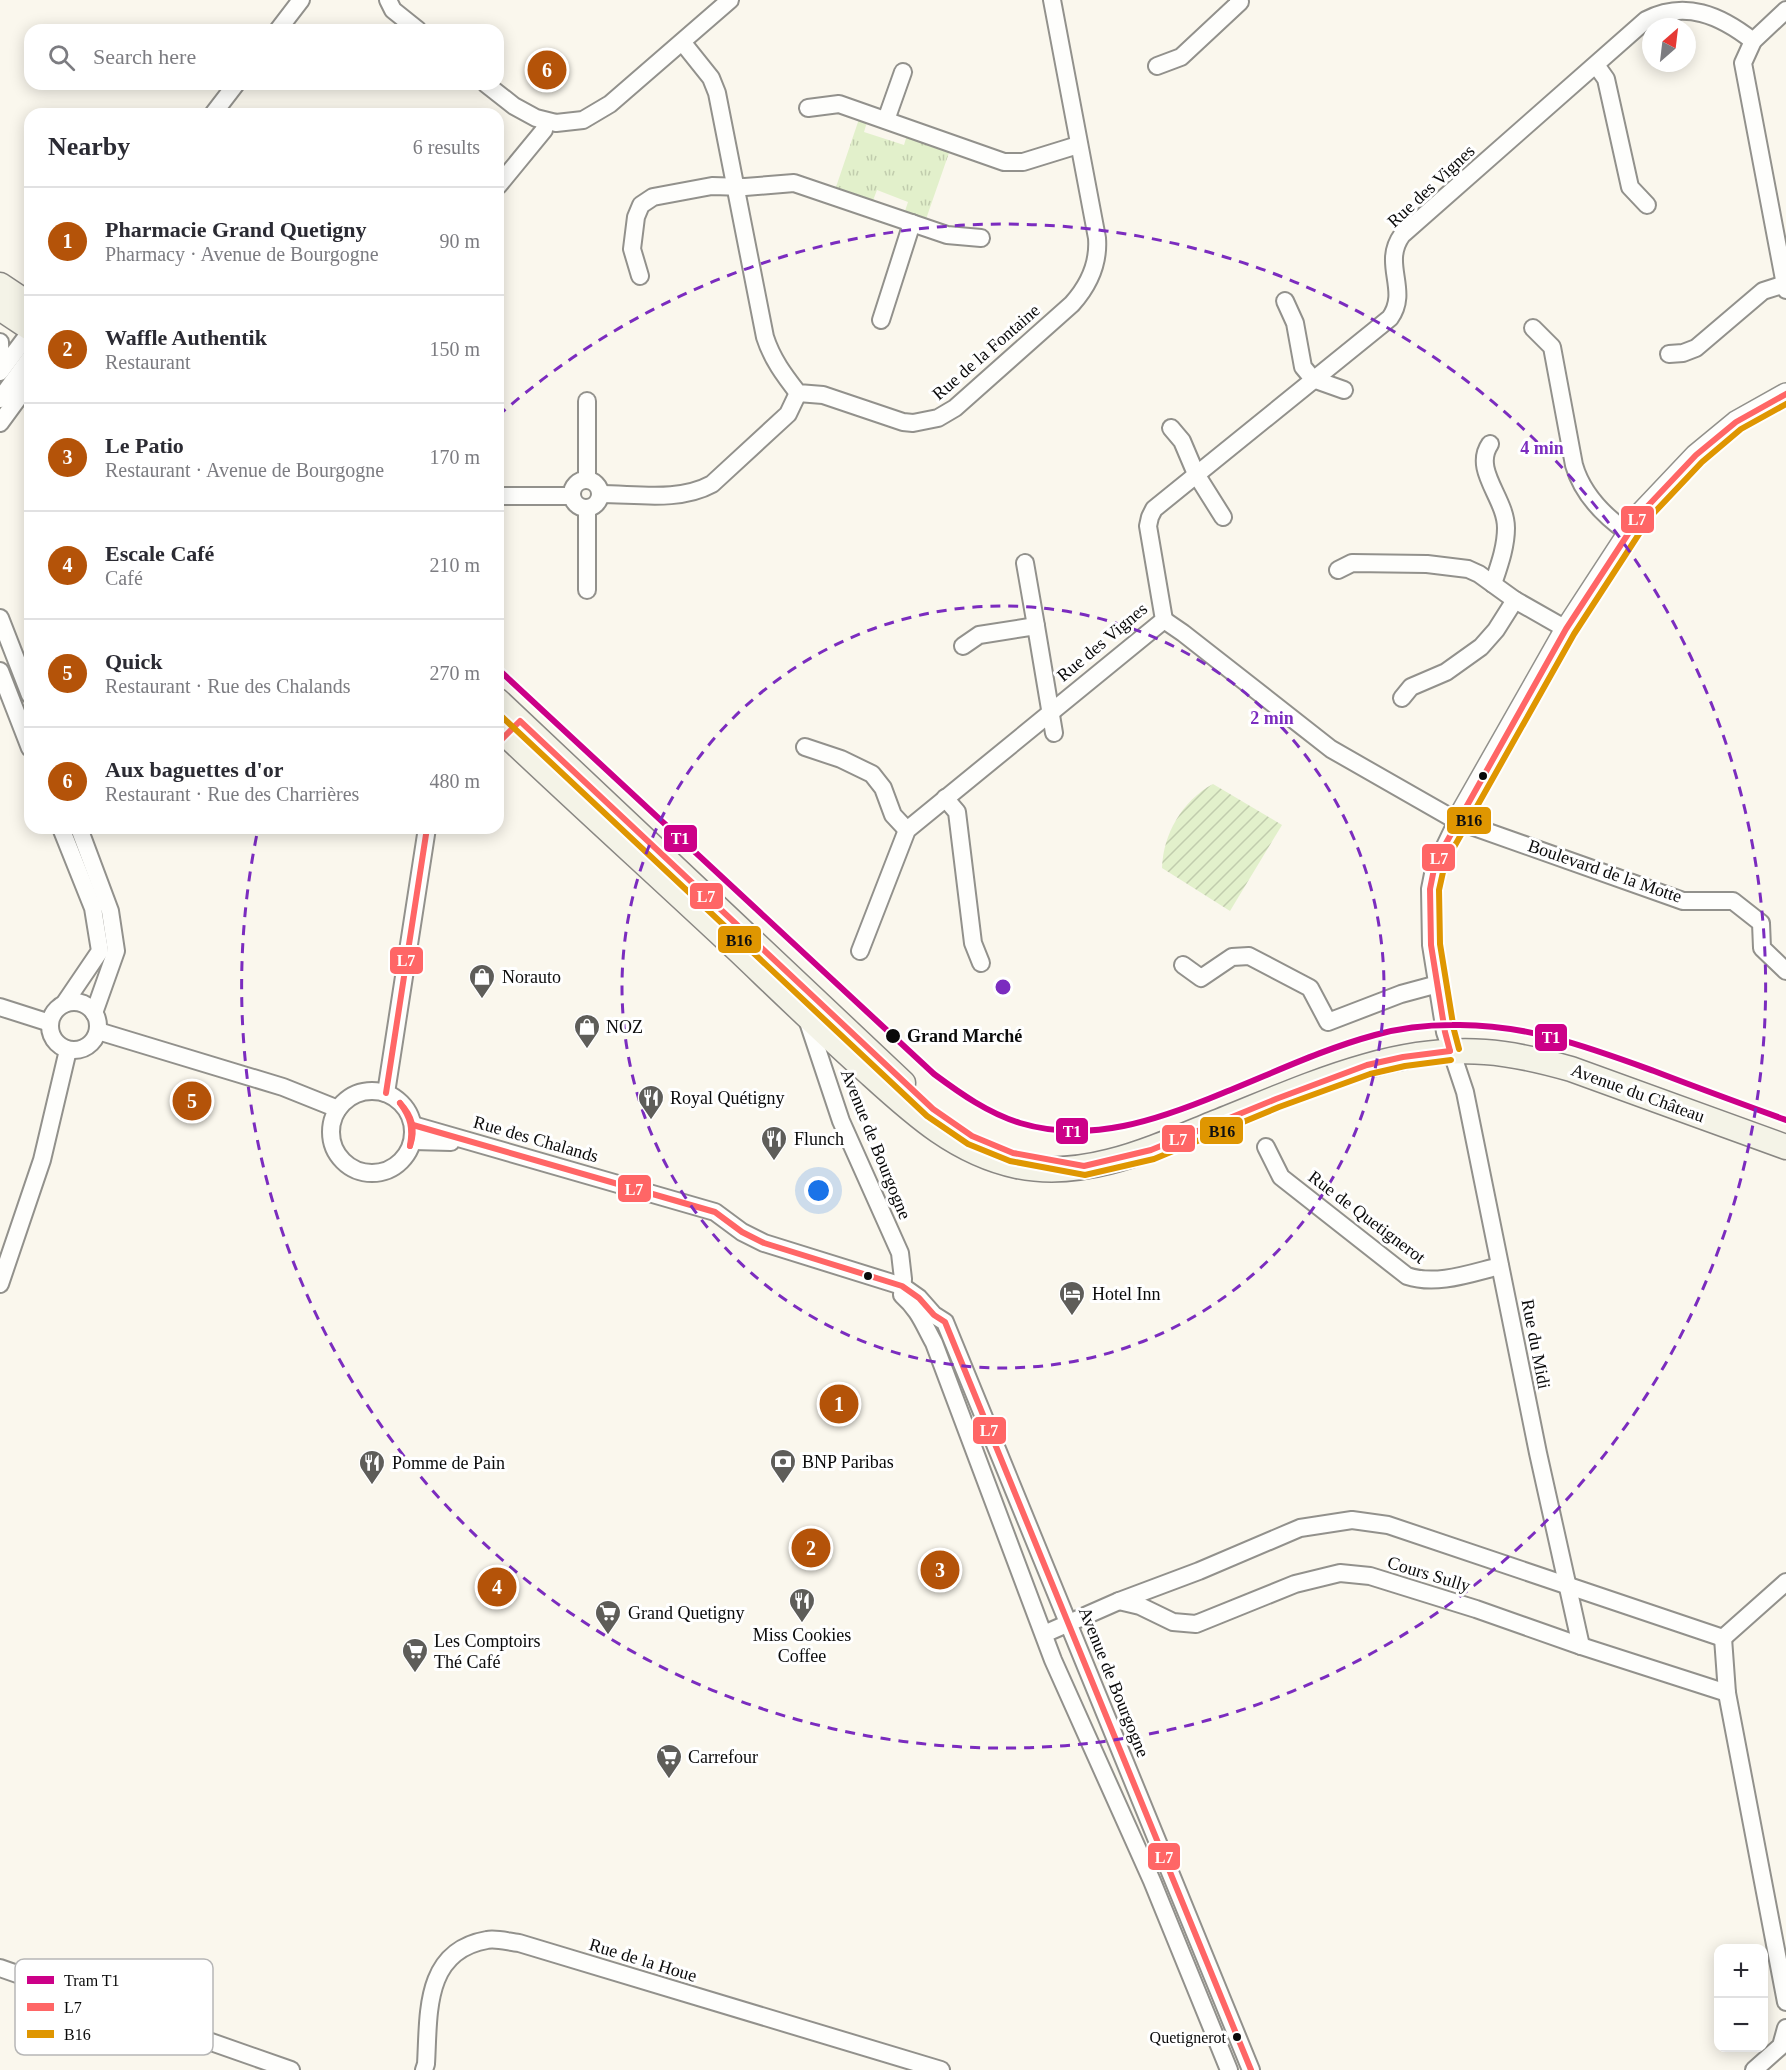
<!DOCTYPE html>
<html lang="en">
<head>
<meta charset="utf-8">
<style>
  body { margin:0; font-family:Georgia,serif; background:#f2f2f3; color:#2b2b33 }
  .controls { position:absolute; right:18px; bottom:18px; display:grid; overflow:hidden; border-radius:12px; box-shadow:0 3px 15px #0003 }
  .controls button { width:54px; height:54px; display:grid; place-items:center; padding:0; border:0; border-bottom:2px solid #e1e1e2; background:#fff; color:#2b2b33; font:30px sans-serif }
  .compass { position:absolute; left:1642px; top:18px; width:54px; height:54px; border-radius:50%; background:#fff; box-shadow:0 3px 15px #0003; rotate:28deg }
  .you { position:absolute; left:819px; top:1191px; width:21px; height:21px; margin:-15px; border:4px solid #fff; border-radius:50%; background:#1a73e8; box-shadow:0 0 0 9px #1a73e833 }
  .badge { display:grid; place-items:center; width:39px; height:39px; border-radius:50%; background:#b45309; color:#fff; font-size:20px; font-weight:700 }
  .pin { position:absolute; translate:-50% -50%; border:3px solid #fff; box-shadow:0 2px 6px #0006 }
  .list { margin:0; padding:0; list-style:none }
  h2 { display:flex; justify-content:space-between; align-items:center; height:78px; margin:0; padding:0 24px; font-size:26px }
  h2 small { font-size:20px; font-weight:400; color:#7c7c81 }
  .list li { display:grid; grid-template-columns:39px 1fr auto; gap:18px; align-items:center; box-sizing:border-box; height:108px; padding:0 24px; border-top:2px solid #e1e1e2 }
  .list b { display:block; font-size:22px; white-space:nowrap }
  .list p { margin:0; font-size:20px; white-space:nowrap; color:#7c7c81 }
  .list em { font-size:20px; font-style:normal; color:#7c7c81 }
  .icon { flex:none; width:33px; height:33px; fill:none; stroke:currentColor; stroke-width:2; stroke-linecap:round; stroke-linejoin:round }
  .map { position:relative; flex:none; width:1786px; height:2070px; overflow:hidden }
  .search { position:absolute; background:#fff; box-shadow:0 3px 15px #0003; left:24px; top:24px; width:480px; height:66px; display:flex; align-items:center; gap:15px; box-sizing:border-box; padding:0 21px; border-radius:18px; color:#7c7c81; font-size:22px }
  .panel { position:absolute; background:#fff; box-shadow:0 3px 15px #0003; left:24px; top:108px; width:480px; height:726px; border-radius:18px }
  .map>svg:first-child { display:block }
</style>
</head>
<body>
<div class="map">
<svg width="1786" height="2070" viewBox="0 0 1786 2070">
  <defs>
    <pattern id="park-tufts" width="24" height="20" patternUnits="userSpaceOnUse" patternTransform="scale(1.5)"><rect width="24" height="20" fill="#e2f0cb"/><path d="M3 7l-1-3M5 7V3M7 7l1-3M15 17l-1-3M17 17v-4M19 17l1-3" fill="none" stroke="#c1ccad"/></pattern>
    <pattern id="garden-furrows" width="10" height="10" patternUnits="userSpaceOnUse" patternTransform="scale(1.5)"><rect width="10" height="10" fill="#e2f0cb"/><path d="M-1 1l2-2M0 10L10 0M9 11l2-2" fill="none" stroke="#c1ccad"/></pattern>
  </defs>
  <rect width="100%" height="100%" fill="#faf7ed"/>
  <!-- park -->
  <path fill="url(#park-tufts)" d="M859,119l8,3 -3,10 40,13 3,-10 43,15 -25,72 -21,-8 4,-12 -31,-12 -5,13 -37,-13z"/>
  <!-- garden -->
  <path fill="url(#garden-furrows)" d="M1213,784l69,41 -52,86 -68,-43c1,-34 20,-67 51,-84z"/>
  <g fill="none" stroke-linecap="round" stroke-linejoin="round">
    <defs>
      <g id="minor">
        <path d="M388,0l5,10 25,20"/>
        <path d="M1786,10l-33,31 -10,22 43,227"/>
        <path d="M278,30l23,-30"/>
        <path d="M683,43l28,35 6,15 48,244c7,22 19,38 33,56l25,2 80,27 10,1 25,-5 17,-10 117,-104c17,-19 27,-40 25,-66l-45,-238"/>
        <path d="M1596,65l10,14 24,108 17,18"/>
        <path d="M1157,66l24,-9 59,-55 -2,-2"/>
        <path d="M486,84l28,22 22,12 20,5 27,-3 27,-16 120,-104"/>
        <path d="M808,108l31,-4 165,58h19l55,-17"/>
        <path d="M213,114l23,-30"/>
        <path d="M886,120l17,-48"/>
        <path d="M498,186l46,-56 1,-9"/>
        <path d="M640,276l-8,-27 4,-32 5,-12 12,-8 59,-11 33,1 49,-4 153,52 34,3"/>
        <path d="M1285,301l10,22 8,44 10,12 31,11"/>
        <path d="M881,320l31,-97"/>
        <path d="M1533,328l19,19 22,118c8,28 29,50 53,67"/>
        <path d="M0,342l1,28"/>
        <path d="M1669,354l14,-1 13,-5 67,-57 22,-7"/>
        <path d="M0,372l30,-40"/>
        <path d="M0,399l30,-41"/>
        <path d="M587,401v79"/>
        <path d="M0,423l30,-41"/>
        <path d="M1171,428l11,13 14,33 27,43"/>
        <path d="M1490,444c-18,26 16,54 16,84 0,19 -7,38 -13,56"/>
        <circle cx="586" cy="494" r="14"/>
        <path d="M600,494c37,0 79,8 112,-10l76,-70 10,-21"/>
        <path d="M498,496h74"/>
        <path d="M587,508v82"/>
        <path d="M1025,563l11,63"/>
        <path d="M1338,570l14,-7 75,1 41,5 11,5 36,26 51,29"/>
        <path d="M0,618l30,77"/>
        <path d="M1164,620l19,13 148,116 126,72 226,80h50l28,22 1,25 24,23"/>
        <path d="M963,646l16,-11 57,-9 18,107"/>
        <path d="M0,671l30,77"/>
        <path d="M1402,698l9,-11 35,-15 35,-25 15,-17 19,-30"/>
        <path d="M805,747l36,12 31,15 11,14 10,27 14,15"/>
        <path d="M945,798l12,14 16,131 8,20"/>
        <path d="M1457,821l-23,48 -4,20 1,56 14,87 20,60 73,361 43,193"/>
        <path d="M61,828l32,80 7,43 -36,53"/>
        <path d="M79,828l31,83 6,40 -22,62"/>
        <path d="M860,951l47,-121 257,-210 -16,-94 2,-9 4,-8 236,-191c20,-28 -9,-54 12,-83l244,-215c39,-20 74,-5 107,21"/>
        <path d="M1183,965l18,13 31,-21 17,-1 61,32 18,34 73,-28 37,-10"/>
        <circle cx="74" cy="1026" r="24"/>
        <path d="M0,1007l50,16"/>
        <path d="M806,1016l35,105 59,132 3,26 -1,16c17,15 21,28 32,48l119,317 99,221 77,189"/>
        <path d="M98,1031l185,56 55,22"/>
        <circle cx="372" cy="1132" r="41"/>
        <path d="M386,1093l41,-265"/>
        <path d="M413,1125l302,87 27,20 22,11 138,43 17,12 15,17 11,7 306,748"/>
        <path d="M413,1141l38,1"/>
        <path d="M1266,1147l15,30 126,99c30,10 64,-3 93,-10"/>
        <path d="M0,1284l42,-124 26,-110"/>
        <path d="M1119,1601l21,5 33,16 23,2 99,-40 45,-11 30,3 106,33 105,37 146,47"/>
        <path d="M1044,1634l75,-33 80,-30 101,-43 52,-8 36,5 335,113"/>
        <path d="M1723,1638l4,55 59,309"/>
        <path d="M1723,1638l63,-56"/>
        <path d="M0,1968l291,102"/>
        <path d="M424,2070l2,-6c3,-49 -3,-113 61,-124 9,-2 22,2 32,3l422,127"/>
        <path d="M1754,2070l27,-24 5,-18"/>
      </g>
      <path id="tertiary" d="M1457,821l109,-192 77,-118 53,-56 40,-33 50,-28"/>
      <g id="secondary">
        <path d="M0,285l30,20"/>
        <path d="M0,308l30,20"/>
        <path d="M498,701l405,382"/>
        <path d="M498,727c80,76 161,149 241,224 43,41 85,82 130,122 44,40 87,80 148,93 68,14 134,-17 195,-42 87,-34 176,-79 273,-72 29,2 58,9 86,17l215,78"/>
      </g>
    </defs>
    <!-- minor casing -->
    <use href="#minor" stroke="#92918c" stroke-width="20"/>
    <!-- tertiary casing -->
    <use href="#tertiary" stroke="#92918c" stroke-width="24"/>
    <!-- secondary casing -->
    <use href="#secondary" stroke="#898783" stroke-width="27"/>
    <!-- minor -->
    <use href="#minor" stroke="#fefefc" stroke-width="16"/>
    <!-- tertiary -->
    <use href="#tertiary" stroke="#fefefc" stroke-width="21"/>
    <!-- secondary -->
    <use href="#secondary" stroke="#f4f3e7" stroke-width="24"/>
    <defs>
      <g id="bus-1">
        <path d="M498,743l22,-22 413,388 39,27 41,17 71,13 67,-16 125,-51 91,-34 36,-8 47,-6"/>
        <path d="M1450,1051l-5,-19 -14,-87 -1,-56 4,-20 7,-17 125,-223 77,-118 53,-56 40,-33 50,-28"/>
        <path d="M386,1093l41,-265"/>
        <path d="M400,1103c12,13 16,26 10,43"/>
        <path d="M400,1103c11,15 13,25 10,43"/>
        <path d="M413,1125l302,87 27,20 22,11 138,43 17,12 15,17 11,7 306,748"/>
      </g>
      <g id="bus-2">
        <path d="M498,713l429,403 41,28 42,17 75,14 69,-16 125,-52 91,-33 35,-8 46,-6"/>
        <path d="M1459,1049l-5,-19 -14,-86 -1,-54 4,-18 6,-16 125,-222 76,-117 52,-55 39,-33 45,-25"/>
      </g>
    </defs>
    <!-- bus-1 casing -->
    <use href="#bus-1" stroke="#fff" stroke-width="10"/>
    <!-- bus-2 casing -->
    <use href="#bus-2" stroke="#fff" stroke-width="10"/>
    <!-- bus-1 -->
    <use href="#bus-1" stroke="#f66" stroke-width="6"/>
    <!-- bus-2 -->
    <use href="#bus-2" stroke="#df9601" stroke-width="6"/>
    <defs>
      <path id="tram-1" d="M498,669l436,405c27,20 54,39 86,49 70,21 138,-3 203,-30 50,-20 100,-44 152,-58 25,-7 51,-10 77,-10 71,-2 136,22 202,46 44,17 88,33 132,49"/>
    </defs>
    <!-- tram-1 casing -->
    <use href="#tram-1" stroke="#fff" stroke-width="10"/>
    <!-- tram-1 -->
    <use href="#tram-1" stroke="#c08" stroke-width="6"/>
  </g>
  <!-- distance rings -->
  <g fill="none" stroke="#7b2cbf" stroke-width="3" stroke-dasharray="10 8">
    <circle cx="1003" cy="987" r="381"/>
    <path d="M498 416A762 762 0 1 1 258 829"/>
  </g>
  <!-- icons -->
  <defs>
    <symbol id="shop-pin" viewBox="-11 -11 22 30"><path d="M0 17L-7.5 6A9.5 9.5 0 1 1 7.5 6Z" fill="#5e5d59" stroke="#fff"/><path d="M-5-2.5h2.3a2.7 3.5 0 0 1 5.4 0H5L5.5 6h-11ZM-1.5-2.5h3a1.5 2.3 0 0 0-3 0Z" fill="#fff"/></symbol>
    <symbol id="restaurant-pin" viewBox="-11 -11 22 30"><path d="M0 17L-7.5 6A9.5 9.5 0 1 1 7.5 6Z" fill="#5e5d59" stroke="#fff"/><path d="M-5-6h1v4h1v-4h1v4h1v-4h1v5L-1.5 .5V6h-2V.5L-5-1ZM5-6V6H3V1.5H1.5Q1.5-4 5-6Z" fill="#fff"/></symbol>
    <symbol id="hotel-pin" viewBox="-11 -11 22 30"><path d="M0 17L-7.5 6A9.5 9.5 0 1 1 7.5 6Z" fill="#5e5d59" stroke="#fff"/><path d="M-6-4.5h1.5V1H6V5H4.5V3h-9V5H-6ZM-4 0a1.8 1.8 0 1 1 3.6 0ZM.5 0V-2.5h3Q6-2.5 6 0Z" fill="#fff"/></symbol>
    <symbol id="bank-pin" viewBox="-11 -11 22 30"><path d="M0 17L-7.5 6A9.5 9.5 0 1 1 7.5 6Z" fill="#5e5d59" stroke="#fff"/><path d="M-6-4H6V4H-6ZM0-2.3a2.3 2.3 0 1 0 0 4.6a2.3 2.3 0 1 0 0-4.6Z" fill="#fff"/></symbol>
    <symbol id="supermarket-pin" viewBox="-11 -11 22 30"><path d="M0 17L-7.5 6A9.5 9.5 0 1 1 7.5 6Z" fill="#5e5d59" stroke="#fff"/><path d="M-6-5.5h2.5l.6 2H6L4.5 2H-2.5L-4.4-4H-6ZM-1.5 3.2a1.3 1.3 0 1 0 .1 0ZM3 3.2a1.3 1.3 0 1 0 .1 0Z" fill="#fff"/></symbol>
  </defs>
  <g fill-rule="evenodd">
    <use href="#shop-pin" x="467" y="962" width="30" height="40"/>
    <use href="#shop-pin" x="572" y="1012" width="30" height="40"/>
    <use href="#restaurant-pin" x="636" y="1083" width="30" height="40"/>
    <use href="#restaurant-pin" x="759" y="1124" width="30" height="40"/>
    <use href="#hotel-pin" x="1057" y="1279" width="30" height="40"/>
    <use href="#bank-pin" x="768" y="1447" width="30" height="40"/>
    <use href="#restaurant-pin" x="357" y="1448" width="30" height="40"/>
    <use href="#restaurant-pin" x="787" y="1586" width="30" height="40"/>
    <use href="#supermarket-pin" x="593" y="1598" width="30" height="40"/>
    <use href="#supermarket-pin" x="400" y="1636" width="30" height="40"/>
    <use href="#supermarket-pin" x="654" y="1742" width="30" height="40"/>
  </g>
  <!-- markers -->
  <g fill="#0a0a0a" stroke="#fff" stroke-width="2">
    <circle cx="1483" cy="776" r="5"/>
    <circle cx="893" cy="1036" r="8"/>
    <circle cx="868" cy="1276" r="5"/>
    <circle cx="1237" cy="2037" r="5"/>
  </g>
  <g text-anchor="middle" stroke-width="6" stroke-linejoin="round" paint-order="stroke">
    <!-- bus labels -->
    <g font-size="16" fill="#0a0a0a" stroke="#fff" text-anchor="end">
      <text x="1226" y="2043">Quetignerot</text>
    </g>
    <!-- street labels -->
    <g font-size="18" fill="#0a0a0a" stroke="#fff">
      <text transform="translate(1431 186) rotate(-43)" y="6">Rue des Vignes</text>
      <text transform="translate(986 352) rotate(-41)" y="6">Rue de la Fontaine</text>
      <text transform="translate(1102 642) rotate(-40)" y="6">Rue des Vignes</text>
      <text transform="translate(1605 871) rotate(19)" y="6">Boulevard de la Motte</text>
      <text transform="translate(1638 1093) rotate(20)" y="6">Avenue du Château</text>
      <text transform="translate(536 1139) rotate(16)" y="6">Rue des Chalands</text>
      <text transform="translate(876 1144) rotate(68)" y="6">Avenue de Bourgogne</text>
      <text transform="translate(1367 1217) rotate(37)" y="6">Rue de Quetignerot</text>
      <text transform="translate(1536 1344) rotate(79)" y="6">Rue du Midi</text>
      <text transform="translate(1429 1574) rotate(17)" y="6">Cours Sully</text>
      <text transform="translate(1114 1682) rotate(68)" y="6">Avenue de Bourgogne</text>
      <text transform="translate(643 1960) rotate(17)" y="6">Rue de la Houe</text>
    </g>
    <!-- poi labels -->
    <g font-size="18" fill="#0a0a0a" stroke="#fff" text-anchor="start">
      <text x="502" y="983">Norauto</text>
      <text x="606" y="1033">NOZ</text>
      <text x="670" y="1104">Royal Quétigny</text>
      <text x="794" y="1145">Flunch</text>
      <text x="1092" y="1300">Hotel Inn</text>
      <text x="802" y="1468">BNP Paribas</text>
      <text x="392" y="1469">Pomme de Pain</text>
      <text x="628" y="1619">Grand Quetigny</text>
      <text x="802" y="1641" text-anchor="middle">Miss Cookies<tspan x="802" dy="21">Coffee</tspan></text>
      <text x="434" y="1647">Les Comptoirs<tspan x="434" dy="21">Thé Café</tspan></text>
      <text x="688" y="1763">Carrefour</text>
    </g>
    <!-- stop labels -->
    <g font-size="18" font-weight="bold" fill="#0a0a0a" stroke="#fff" text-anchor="start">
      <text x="907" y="1042">Grand Marché</text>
    </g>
  </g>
  <!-- legend -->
  <rect x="15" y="1959" width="198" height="96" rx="9" fill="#fff" stroke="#b6b6b6" stroke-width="1.5"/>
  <rect x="27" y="1976" width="27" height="8" fill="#c08"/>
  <rect x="27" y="2003" width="27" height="8" fill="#f66"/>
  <rect x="27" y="2030" width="27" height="8" fill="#df9601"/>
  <g font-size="16" fill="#0a0a0a">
    <text x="64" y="1986">Tram T1</text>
    <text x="64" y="2013">L7</text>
    <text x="64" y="2040">B16</text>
  </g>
  <circle cx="1003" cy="987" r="9" fill="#7b2cbf" stroke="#fff" stroke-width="3"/>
  <g font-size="18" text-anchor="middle" font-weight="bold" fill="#7b2cbf" stroke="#fff" stroke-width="6" stroke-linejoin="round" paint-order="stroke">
    <text x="1542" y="454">4 min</text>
    <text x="1272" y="724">2 min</text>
  </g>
  <g stroke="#fff" stroke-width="2">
    <rect x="1620" y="505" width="35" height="29" rx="6" fill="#f66"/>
    <rect x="1446" y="806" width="46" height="29" rx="6" fill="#df9601"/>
    <rect x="663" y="824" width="35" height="29" rx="6" fill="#c08"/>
    <rect x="1421" y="843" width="35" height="29" rx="6" fill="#f66"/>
    <rect x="689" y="882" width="35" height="28" rx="6" fill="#f66"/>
    <rect x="717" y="925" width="45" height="29" rx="6" fill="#df9601"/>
    <rect x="389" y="946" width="35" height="29" rx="6" fill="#f66"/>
    <rect x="1534" y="1023" width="34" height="29" rx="6" fill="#c08"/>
    <rect x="1199" y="1116" width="45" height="29" rx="6" fill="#df9601"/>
    <rect x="1055" y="1117" width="34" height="28" rx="6" fill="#c08"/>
    <rect x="1161" y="1124" width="35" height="29" rx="6" fill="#f66"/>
    <rect x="617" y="1174" width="35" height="29" rx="6" fill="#f66"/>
    <rect x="972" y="1416" width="35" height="29" rx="6" fill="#f66"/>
    <rect x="1147" y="1842" width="34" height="29" rx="6" fill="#f66"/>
  </g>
  <g font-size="16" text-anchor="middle" font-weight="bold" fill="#fff">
    <text x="1637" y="525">L7</text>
    <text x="680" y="844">T1</text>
    <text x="1439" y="864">L7</text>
    <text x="706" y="902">L7</text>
    <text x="406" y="966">L7</text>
    <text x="1551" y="1043">T1</text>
    <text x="1072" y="1137">T1</text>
    <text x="1178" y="1145">L7</text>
    <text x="634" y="1195">L7</text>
    <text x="989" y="1436">L7</text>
    <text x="1164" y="1863">L7</text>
  </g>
  <g font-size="16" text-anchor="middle" font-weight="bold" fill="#111">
    <text x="1469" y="826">B16</text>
    <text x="739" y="946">B16</text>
    <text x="1222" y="1137">B16</text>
  </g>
</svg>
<div class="controls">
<button>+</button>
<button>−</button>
</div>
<svg class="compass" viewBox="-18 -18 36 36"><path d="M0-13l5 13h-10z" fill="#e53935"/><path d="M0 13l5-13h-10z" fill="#7c7c81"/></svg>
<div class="you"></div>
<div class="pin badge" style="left:839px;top:1404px">1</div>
<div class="pin badge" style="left:811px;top:1548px">2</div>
<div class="pin badge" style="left:940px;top:1570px">3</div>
<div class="pin badge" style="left:497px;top:1587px">4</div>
<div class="pin badge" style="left:192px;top:1101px">5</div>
<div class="pin badge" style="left:547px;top:70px">6</div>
<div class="search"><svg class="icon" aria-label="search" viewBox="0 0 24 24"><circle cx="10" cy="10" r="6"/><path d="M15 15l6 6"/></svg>Search here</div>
<section class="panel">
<h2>Nearby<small>6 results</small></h2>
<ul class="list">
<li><span class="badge">1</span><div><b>Pharmacie Grand Quetigny</b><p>Pharmacy · Avenue de Bourgogne</p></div><em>90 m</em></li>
<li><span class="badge">2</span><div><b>Waffle Authentik</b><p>Restaurant</p></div><em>150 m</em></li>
<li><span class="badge">3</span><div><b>Le Patio</b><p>Restaurant · Avenue de Bourgogne</p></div><em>170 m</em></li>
<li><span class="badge">4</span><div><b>Escale Café</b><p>Café</p></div><em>210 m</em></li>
<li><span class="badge">5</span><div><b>Quick</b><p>Restaurant · Rue des Chalands</p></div><em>270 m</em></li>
<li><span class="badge">6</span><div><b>Aux baguettes d'or</b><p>Restaurant · Rue des Charrières</p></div><em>480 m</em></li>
</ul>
</section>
</div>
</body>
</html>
